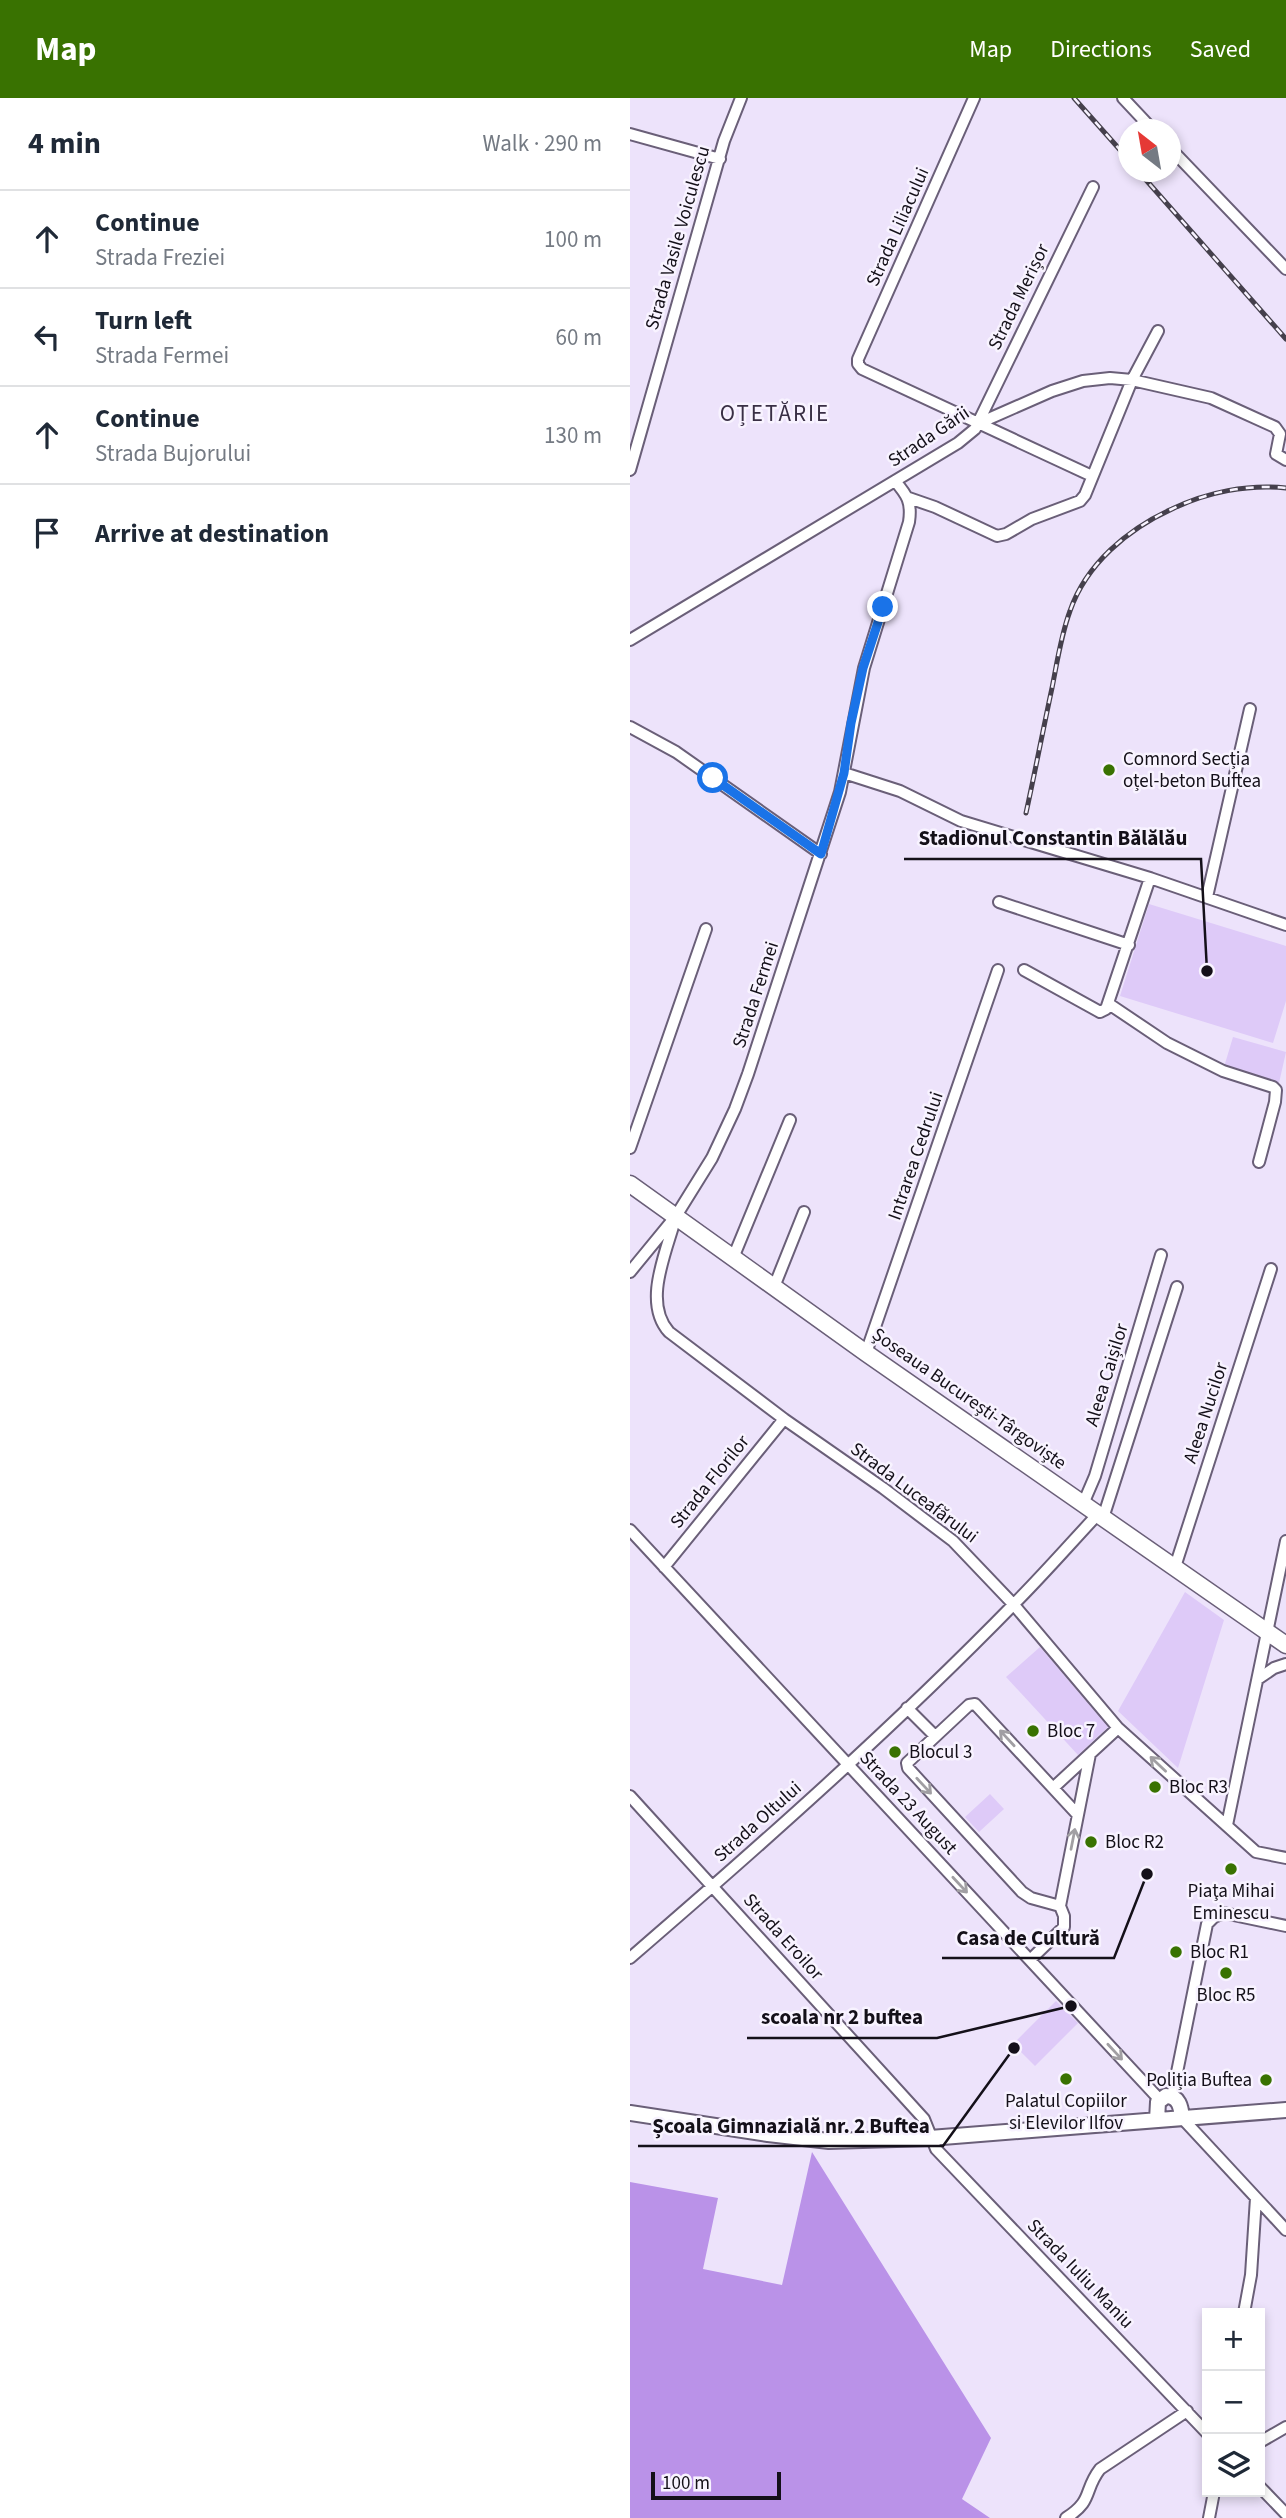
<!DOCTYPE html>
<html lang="en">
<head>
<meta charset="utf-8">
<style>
  body { margin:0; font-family:"Source Sans 3",sans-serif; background:#f2f2f3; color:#1f2937 }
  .controls { position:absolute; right:21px; bottom:21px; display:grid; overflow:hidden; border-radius:0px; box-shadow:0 4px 10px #0003 }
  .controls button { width:63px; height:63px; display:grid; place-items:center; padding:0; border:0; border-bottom:2px solid #e0e1e3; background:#fff; color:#1f2937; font:35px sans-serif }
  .compass { position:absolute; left:488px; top:21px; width:63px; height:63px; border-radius:50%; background:#fff; box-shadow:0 4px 10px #0003; rotate:329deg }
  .scale { position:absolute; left:21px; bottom:18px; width:130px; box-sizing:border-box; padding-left:7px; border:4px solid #141019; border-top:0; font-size:19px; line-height:24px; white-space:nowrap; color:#141019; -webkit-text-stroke:5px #f8f3ff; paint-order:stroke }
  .stop { position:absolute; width:21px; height:21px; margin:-16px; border:5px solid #1a73e8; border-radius:50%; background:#fff }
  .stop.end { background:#1a73e8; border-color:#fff; box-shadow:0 2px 7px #0008 }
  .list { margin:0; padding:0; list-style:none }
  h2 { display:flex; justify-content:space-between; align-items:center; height:91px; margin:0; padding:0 28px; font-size:30px }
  h2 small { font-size:23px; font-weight:400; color:#747a83 }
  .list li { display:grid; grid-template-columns:46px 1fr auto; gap:21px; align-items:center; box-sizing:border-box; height:98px; padding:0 28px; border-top:2px solid #e0e1e3 }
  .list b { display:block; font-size:26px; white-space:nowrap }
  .list p { margin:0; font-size:23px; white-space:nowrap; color:#747a83 }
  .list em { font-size:23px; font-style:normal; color:#747a83 }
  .icon { flex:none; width:38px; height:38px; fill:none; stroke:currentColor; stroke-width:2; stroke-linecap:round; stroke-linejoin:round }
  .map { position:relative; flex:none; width:656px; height:2420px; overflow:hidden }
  header { display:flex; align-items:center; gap:42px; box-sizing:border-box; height:98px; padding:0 35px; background:#397201; color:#fff }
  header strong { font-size:33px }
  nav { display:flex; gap:38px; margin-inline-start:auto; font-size:24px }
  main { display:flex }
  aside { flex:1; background:#fff }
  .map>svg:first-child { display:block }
</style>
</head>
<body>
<header>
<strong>Map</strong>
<nav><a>Map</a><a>Directions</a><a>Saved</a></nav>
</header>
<main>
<aside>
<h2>4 min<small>Walk · 290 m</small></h2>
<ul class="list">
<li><svg class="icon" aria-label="ahead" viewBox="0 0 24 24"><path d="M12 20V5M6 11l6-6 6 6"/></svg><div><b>Continue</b><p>Strada Freziei</p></div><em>100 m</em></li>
<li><svg class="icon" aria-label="left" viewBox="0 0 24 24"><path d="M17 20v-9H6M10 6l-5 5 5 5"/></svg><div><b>Turn left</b><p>Strada Fermei</p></div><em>60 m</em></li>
<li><svg class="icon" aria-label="ahead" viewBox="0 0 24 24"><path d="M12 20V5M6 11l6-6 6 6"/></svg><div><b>Continue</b><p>Strada Bujorului</p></div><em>130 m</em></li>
<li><svg class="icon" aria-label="arrive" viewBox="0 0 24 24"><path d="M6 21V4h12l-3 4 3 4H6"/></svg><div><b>Arrive at destination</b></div></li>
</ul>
</aside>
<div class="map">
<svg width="656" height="2420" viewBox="0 0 656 2420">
  <rect width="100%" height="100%" fill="#ede3fb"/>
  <path fill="#decaf8" d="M 519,806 L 656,848 L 656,903 L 643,945 L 490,898 Z
    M 603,939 L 656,954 L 649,985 L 594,969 Z
    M 555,1494 L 594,1522 L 548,1670 L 488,1613 Z
    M 410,1549 L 478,1629 L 448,1657 L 376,1579 Z
    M 360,1696 L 374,1711 L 349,1734 L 335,1719 Z
    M 426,1903 L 448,1925 L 405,1968 L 383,1946 Z"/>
  <path fill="#ba92e8" d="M 182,2054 L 361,2340 L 332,2401 L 360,2420 L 0,2420 L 0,2084 L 88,2100 L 73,2171 L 152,2187 Z"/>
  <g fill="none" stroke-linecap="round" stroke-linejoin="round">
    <g stroke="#6a5f78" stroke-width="14">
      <path id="street" d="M 344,0 L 228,261 L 228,266 L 232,271 L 462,378
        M 493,0 L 523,32
        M 0,36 L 90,61
        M 540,50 L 656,171
        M 347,326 L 422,293 L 453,283 L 480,280 L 502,282 L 581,300 L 645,329 L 650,336 L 646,356 L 656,362
        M 0,372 L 94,43 L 111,0
        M 279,400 L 305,409 L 367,438 L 376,436 L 402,421 L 450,403 L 455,397 L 502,282 L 528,233
        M 0,542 L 328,345 L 345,331 L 463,89
        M 0,629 L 46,654 L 191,756
        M 214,675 L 270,693 L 331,723 L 520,780 L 656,827
        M 577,799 L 620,611
        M 369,804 L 499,847
        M 394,872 L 470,914 L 476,911 L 520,780
        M 479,906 L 537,945 L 593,973 L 643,989 L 646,992 L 645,1004 L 629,1064
        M 0,1050 L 76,831
        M 46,1118 C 37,1153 12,1204 39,1234 L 154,1321 L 253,1390 L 323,1443 L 384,1507 L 488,1630 L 626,1754 L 656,1760
        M 103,1160 L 160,1022
        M 0,1174 L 46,1118 L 82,1060 L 105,1011 L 118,976 L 210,694 L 234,570 L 279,424 C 282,404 277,397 265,383
        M 144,1189 L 174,1114
        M 236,1255 L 368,872
        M 453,1406 L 465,1378 L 531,1157
        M 473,1420 L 547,1189
        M 0,1432 L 530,2002
        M 34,1469 L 154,1321
        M 545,1469 L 641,1171
        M 628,1581 L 644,1570 L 656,1566
        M 277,1610 L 305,1638
        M 423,1690 L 488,1630
        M 0,1698 L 294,2021 L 306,2051 L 577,2335
        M 597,1727 L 656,1443
        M 430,1808 L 401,1800 L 392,1794 L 278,1670 L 277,1665 L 339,1607 L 345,1606 L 448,1717
        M 0,1860 C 131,1747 263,1630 384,1506 C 413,1477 440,1446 468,1416
        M 400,1862 L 434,1829 L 434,1818 L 430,1808 L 460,1656
        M 542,1999 L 577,1826 L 584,1819 L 594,1815 L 656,1828
        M 552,2020 L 656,2132
        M 614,2215 L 621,2177 L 626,2100
        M 630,2344 L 656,2329
        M 630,2389 L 656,2416
        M 436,2420 C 464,2402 453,2393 470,2371 L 557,2313
        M 579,2420 L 584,2394"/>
    </g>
    <g stroke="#6a5f78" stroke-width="18">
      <path id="secondary" d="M 0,2015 L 138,2036 L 199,2043 L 300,2040 L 656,2012
        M 527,2022 L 528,2004 L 536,1998 C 549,1998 551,2009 552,2020"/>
    </g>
    <g stroke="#6a5f78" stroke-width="19">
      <path id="primary" d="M 0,1086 L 236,1255 L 656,1547"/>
    </g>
    <use href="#street" stroke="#fff" stroke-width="10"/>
    <use href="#secondary" stroke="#fff" stroke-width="14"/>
    <use href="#primary" stroke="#fff" stroke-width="16"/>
    <g stroke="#45404c" stroke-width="5">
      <path id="rail" d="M 444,0 L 499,62
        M 509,74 L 656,241
        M 396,715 C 405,674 413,632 422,590 C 427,565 431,537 440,513 C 456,466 498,431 542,411 C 577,394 618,386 656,390"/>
    </g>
    <use href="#rail" stroke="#f8f3ff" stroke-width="2.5" stroke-dasharray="8" stroke-linecap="butt"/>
  </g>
  <defs><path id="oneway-shaft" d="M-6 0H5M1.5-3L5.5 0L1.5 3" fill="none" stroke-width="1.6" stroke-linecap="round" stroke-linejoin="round" transform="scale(1.75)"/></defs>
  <g stroke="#a19fa3">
    <use href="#oneway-shaft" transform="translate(377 1640) rotate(-133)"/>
    <use href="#oneway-shaft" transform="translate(528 1666) rotate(-137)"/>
    <use href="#oneway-shaft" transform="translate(294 1688) rotate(47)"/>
    <use href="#oneway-shaft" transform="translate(443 1741) rotate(-79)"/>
    <use href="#oneway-shaft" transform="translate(330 1787) rotate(47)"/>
    <use href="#oneway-shaft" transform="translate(485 1954) rotate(47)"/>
  </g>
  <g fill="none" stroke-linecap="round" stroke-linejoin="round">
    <path stroke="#1a73e8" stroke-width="9" d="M 83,680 L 191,756 L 214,675 L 221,625 L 233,570 L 253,509"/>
  </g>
  <g fill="#397201" stroke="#f8f3ff" stroke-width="2.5">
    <circle cx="479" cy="672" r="7"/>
    <circle cx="403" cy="1633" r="7"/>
    <circle cx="265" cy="1654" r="7"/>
    <circle cx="525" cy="1689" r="7"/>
    <circle cx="461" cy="1744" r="7"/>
    <circle cx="601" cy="1771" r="7"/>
    <circle cx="546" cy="1854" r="7"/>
    <circle cx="596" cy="1875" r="7"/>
    <circle cx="436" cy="1981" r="7"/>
    <circle cx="636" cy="1982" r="7"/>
  </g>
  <g text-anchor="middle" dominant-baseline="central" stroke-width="5" stroke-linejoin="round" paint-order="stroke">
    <g font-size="19" fill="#141019" stroke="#f8f3ff">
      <text transform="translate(268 129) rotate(-66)">Strada Liliacului</text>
      <text transform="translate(48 140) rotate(-74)">Strada Vasile Voiculescu</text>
      <text transform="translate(389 199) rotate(-64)">Strada Merișor</text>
      <text transform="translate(299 339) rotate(-34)">Strada Gării</text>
      <text transform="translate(126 897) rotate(-72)">Strada Fermei</text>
      <text transform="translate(286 1058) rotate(-71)">Intrarea Cedrului</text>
      <text transform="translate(477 1277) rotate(-73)">Aleea Caișilor</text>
      <text transform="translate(339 1301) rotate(35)">Șoseaua București-Târgoviște</text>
      <text transform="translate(576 1315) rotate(-72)">Aleea Nucilor</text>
      <text transform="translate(80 1384) rotate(-51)">Strada Florilor</text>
      <text transform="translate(284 1395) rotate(37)">Strada Luceafărului</text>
      <text transform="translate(278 1705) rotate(47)">Strada 23 August</text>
      <text transform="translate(128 1724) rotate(-42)">Strada Oltului</text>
      <text transform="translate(153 1839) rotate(48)">Strada Eroilor</text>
      <text transform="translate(450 2176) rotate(46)">Strada Iuliu Maniu</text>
    </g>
    <g font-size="19" fill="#141019" stroke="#f8f3ff" text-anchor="start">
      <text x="493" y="661">Comnord Secția<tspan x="493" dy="22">oțel-beton Buftea</tspan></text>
      <text x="417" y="1633">Bloc 7</text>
      <text x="279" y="1654">Blocul 3</text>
      <text x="539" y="1689">Bloc R3</text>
      <text x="475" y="1744">Bloc R2</text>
      <text x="601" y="1793" text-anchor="middle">Piaţa Mihai<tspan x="601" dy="22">Eminescu</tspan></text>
      <text x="560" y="1854">Bloc R1</text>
      <text x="596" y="1897" text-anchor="middle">Bloc R5</text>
      <text x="622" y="1982" text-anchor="end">Poliția Buftea</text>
      <text x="436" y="2003" text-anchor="middle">Palatul Copiilor<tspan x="436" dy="22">si Elevilor Ilfov</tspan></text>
    </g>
    <g font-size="23" letter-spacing="2" fill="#392f45" stroke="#f8f3ff">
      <text x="145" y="315">OȚETĂRIE</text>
    </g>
  </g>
  <path fill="none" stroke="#141019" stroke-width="2.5" d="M577 873L571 761H274M517 1776L484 1860H312M441 1908L307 1940H117M384 1950L313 2048H8"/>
  <g fill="#141019" stroke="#f8f3ff" stroke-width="2.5">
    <circle cx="577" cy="873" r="7"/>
    <circle cx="517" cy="1776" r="7"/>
    <circle cx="441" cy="1908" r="7"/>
    <circle cx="384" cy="1950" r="7"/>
  </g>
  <g font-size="21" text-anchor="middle" font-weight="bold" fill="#141019" stroke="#f8f3ff" stroke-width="5" stroke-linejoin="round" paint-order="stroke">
    <text x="423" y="747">Stadionul Constantin Bălălău</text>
    <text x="398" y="1847">Casa de Cultură</text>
    <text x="212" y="1926">scoala nr 2 buftea</text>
    <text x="161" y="2035">Școala Gimnazială nr. 2 Buftea</text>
  </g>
</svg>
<div class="controls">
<button>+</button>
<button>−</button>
<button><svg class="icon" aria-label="layers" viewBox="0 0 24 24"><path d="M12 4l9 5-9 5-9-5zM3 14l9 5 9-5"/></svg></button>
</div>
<svg class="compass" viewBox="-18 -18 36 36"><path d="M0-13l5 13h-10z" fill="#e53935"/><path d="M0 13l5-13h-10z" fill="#747a83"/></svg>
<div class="scale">100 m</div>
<div class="stop" style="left:83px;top:680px"></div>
<div class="stop end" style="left:253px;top:509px"></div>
</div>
</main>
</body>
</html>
